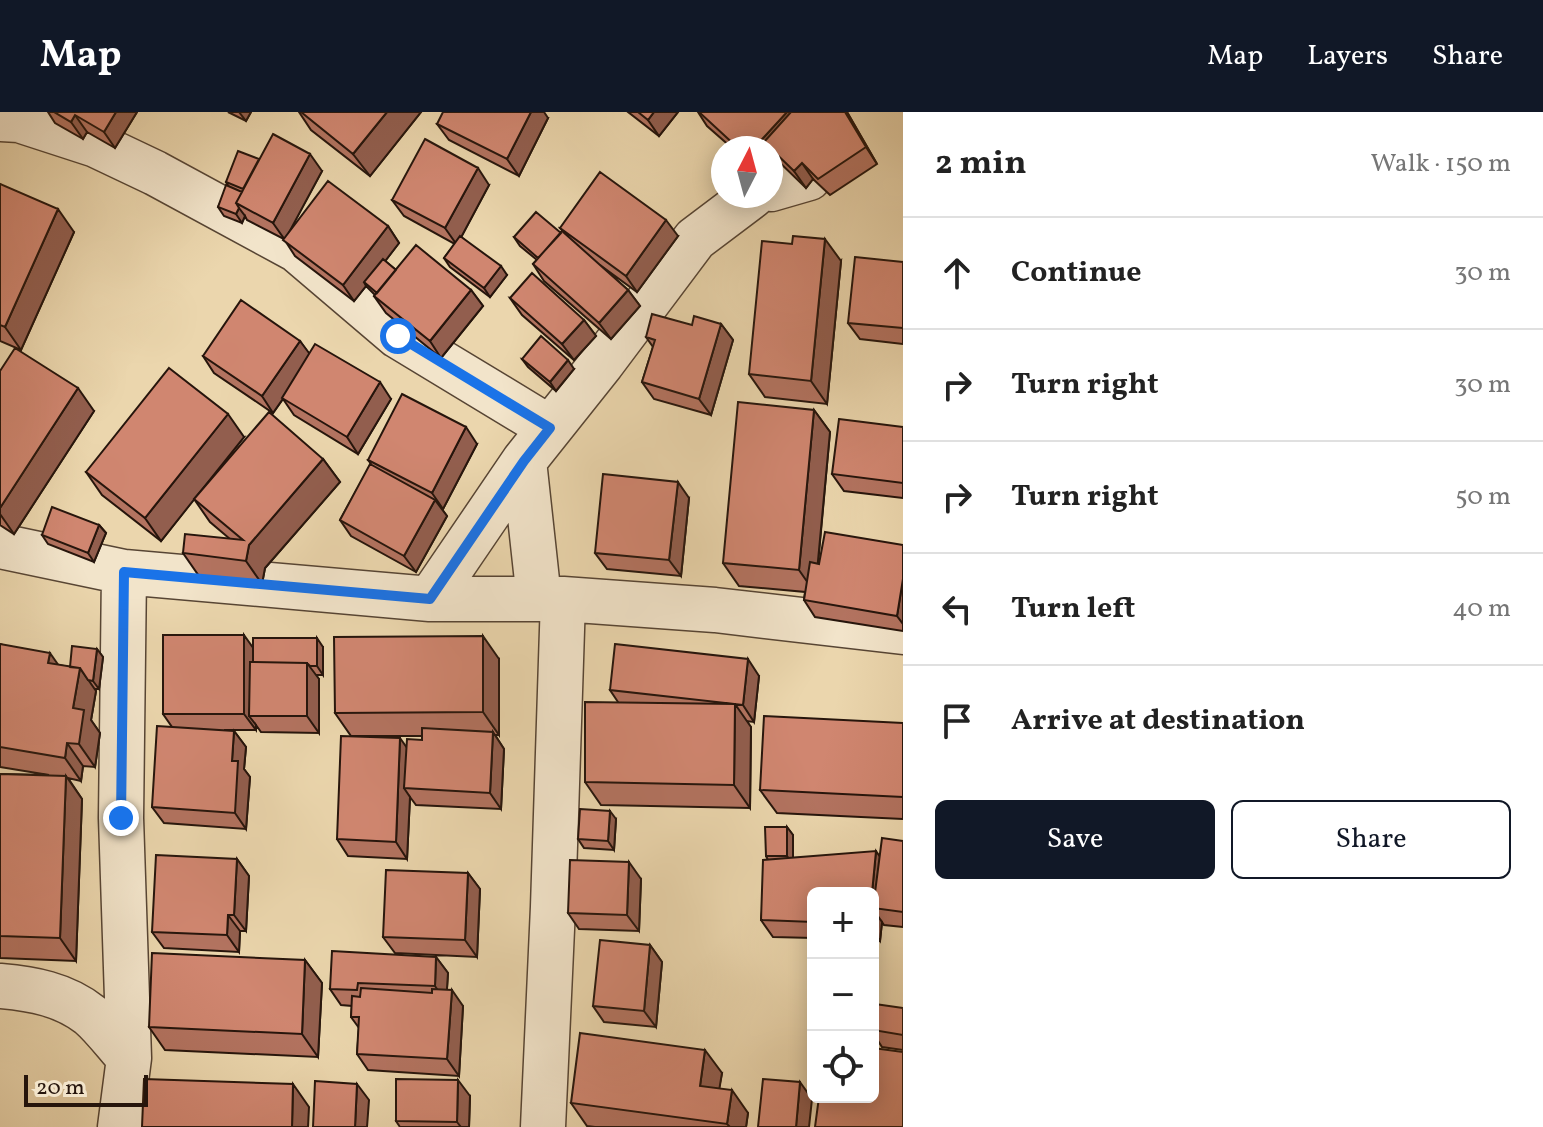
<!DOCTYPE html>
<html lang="en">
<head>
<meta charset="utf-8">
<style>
  body { margin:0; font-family:Vollkorn,serif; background:#f6f6f6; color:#222 }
  .controls { position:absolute; right:24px; bottom:24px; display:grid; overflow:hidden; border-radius:12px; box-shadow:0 4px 20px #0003 }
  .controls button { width:72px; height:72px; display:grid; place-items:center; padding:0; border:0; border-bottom:2px solid #e0e0e0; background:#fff; color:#222; font:40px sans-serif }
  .compass { position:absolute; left:711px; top:24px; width:72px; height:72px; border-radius:50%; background:#fff; box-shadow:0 4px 20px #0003; rotate:6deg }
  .scale { position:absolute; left:24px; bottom:20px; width:124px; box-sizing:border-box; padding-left:8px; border:4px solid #26150c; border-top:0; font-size:22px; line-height:28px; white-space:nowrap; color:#26150c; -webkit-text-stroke:6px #f2e4ca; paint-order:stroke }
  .stop { position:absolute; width:24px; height:24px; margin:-18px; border:6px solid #1a73e8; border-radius:50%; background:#fff }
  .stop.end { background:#1a73e8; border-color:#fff; box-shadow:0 2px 8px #0008 }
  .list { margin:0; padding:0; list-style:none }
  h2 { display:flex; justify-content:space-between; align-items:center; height:104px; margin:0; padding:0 32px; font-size:34px }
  h2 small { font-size:26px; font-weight:400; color:#767676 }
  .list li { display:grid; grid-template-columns:52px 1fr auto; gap:24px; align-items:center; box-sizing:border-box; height:112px; padding:0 32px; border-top:2px solid #e0e0e0 }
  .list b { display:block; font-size:30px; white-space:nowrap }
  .list em { font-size:26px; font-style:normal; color:#767676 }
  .actions { display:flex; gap:16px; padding:24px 32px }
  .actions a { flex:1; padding:18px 0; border:2px solid #111827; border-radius:12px; text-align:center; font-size:28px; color:#111827 }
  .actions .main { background:#111827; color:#fff }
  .icon { flex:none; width:44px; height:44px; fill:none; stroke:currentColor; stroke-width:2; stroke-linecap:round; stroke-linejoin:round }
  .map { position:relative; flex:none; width:903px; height:1015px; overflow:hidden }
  header { display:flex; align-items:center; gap:48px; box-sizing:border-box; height:112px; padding:0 40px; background:#111827; color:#fff }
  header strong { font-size:38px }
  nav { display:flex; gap:44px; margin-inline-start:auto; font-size:28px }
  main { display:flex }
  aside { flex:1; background:#fff }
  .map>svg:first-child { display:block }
</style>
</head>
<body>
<header>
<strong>Map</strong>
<nav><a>Map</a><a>Layers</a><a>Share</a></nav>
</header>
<main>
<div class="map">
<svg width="903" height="1015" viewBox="0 0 903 1015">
  <rect width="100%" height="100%" fill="#ebd6ad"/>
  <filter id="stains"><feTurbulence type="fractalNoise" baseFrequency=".0025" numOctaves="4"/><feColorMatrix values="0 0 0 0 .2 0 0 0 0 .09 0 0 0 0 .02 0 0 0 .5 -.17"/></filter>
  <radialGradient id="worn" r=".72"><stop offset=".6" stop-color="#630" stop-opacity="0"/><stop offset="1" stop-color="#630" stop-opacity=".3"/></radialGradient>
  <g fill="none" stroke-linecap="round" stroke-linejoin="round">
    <g stroke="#574534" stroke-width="47">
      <path id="minor" d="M 0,7 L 19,8 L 96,33 L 155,61 L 297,138 L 398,224 L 550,316
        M 771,77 L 809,66
        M 524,349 L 539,487
        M 0,434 L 124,460 L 430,487 L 563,487 L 715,498 L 903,520
        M 430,487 L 524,349 L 602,251 L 695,127 L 752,84
        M 0,874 C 33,877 63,882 90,903 C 104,915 116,932 129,946
        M 120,1015 L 129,946 L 121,706 L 124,460
        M 543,1015 L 553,795 L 563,487"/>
    </g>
    <use href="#minor" stroke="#f2e4ca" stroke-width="44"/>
  </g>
  <path fill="#b37360" stroke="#26150c" stroke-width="2" d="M 48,0 L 137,0 L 115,36 L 87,20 L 83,27 L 55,11 Z
    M 228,0 L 251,0 L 246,9 Z
    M 299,0 L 421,0 L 370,64 L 311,18 Z
    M 628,0 L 678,0 L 659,24 Z
    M 698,0 L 847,0 L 877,52 L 830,83 L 813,67 L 806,76 L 773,44 L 771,47 L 771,36 L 732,36 L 707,14 Z
    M 548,6 L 519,64 L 449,28 L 437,12 Z
    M 259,47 L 322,59 L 288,121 L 388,114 L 399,131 L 385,149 L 396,158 L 471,178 L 483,194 L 441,246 L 386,201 L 374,184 L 375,183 L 366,174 L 354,189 L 295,144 L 284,127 L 247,108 L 245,104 L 242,111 L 224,104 L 218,95 L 229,75 L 226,70 Z
    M 0,72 L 74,120 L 21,238 L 0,229 Z
    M 489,73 L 461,125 L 507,163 L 490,185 L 450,155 L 444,146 L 455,132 L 404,104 L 392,88 Z
    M 560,116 L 678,124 L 637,180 L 600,153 L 628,178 L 640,194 L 611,227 L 544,169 L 533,152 L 537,148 L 520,134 L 514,125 L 564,121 Z
    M 841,149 L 827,292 L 765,285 L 749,262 Z
    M 903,150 L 903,232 L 860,227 L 848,211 Z
    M 510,186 L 584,208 L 596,224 L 574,248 L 522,203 Z
    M 721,212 L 733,228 L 711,303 L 654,287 L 642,270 L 653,235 L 646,225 L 692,213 Z
    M 300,229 L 309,242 L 391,287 L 358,342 L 294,303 L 283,287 L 273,301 L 214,261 L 203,244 Z
    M 522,247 L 574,257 L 556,279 L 528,255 Z
    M 0,259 L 94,299 L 14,422 L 0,413 Z
    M 814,298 L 830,320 L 818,452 L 903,433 L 903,519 L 815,505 L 804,488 L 805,480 L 739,474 L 723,451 Z
    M 903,315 L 903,386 L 844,379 L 832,362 Z
    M 244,325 L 203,376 L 323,347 L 340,370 L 265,456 L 262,472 L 199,464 L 183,441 L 230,427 L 210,410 L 194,387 L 161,429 L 102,383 L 86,360 Z
    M 477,332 L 443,397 L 441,396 L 447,404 L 416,460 L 351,424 L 340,408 L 371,352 L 368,348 Z
    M 689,386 L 681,464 L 607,457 L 595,441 Z
    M 99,413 L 106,421 L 94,450 L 48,432 L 42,423 Z
    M 0,532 L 58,553 L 70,555 L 97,537 L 103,545 L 99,577 L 94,577 L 96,579 L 91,608 L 100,621 L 95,655 L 83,654 L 81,669 L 68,666 L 82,687 L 76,849 L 0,846 L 0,662 L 49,663 L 0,655 Z
    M 323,535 L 323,563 L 316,563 L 319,567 L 319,621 L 261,620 L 256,613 L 256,618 L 224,618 L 234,619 L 246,635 L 244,657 L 250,665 L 246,717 L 164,711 L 152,695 L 172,615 L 163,602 L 253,536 Z
    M 499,547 L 499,623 L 495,623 L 504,637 L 501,697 L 416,693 L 410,685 L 407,747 L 348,744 L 337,727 L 406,635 L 422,628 L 422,624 L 351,624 L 335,601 Z
    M 759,564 L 754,610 L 746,609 L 751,615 L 750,696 L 601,693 L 585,670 L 618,590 L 610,578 Z
    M 903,611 L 903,707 L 777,701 L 760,678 Z
    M 616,707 L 614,738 L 584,736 L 578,727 Z
    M 787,715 L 793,723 L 793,746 L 879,744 L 903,729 L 903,815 L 884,813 L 882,810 L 880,829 L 873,829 L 873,781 L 813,781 L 813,826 L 773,825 L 761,808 L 768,748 L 766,744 Z
    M 237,747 L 249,764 L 246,819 L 240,819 L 239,840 L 164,836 L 152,820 Z
    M 468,761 L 480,777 L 477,845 L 395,841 L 383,825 Z
    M 641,767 L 639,819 L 579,817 L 568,801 Z
    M 650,833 L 662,850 L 656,915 L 604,910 L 593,894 Z
    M 436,845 L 448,861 L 447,877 L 463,894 L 459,964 L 368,958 L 357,942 L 359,916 L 351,905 L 352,894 L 341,893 L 330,877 Z
    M 305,848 L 322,871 L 318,945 L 165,938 L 149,915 Z
    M 903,896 L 903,938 L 882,935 L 873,921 L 873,904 Z
    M 722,961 L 719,976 L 748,1001 L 746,1015 L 595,1015 L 587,1014 L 571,991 Z
    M 470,984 L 469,1015 L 400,1015 L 396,1009 Z"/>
  <path fill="#925e4e" stroke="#26150c" stroke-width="2" d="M 116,0 L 137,0 L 115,36 L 104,20 Z
    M 239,0 L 251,0 L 246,9 Z
    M 387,0 L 421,0 L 370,64 L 353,42 Z
    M 531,0 L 544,0 L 548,6 L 519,64 L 507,47 Z
    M 654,0 L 678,0 L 659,24 L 648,8 Z
    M 787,0 L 814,0 L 764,30 L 768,36 L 754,36 Z
    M 845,0 L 847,0 L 877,52 L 866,35 Z
    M 75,3 L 87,20 L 83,27 L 71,10 Z
    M 310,42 L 322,59 L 285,128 L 273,111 Z
    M 802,51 L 813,67 L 806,76 L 794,59 Z
    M 478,56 L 489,73 L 457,133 L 445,116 Z
    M 239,96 L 245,104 L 242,111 L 236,102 Z
    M 58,97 L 74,120 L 21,238 L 5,215 Z
    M 666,108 L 678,124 L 637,180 L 626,164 Z
    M 388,114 L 399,131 L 367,173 L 364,170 L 366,174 L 354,189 L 343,173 Z
    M 825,127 L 841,149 L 827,292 L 811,269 Z
    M 501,154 L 507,163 L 490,185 L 484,176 Z
    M 471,178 L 483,194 L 441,246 L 430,229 Z
    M 628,178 L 640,194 L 611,227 L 599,211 Z
    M 584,208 L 596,224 L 574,248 L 562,232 Z
    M 721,212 L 733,228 L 711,303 L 699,287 Z
    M 300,229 L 312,245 L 273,301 L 262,284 Z
    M 568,248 L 574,257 L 556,279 L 550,270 Z
    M 380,270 L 391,287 L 358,342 L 347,325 Z
    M 78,276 L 94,299 L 14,422 L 0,402 L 0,396 Z
    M 814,298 L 830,320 L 815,481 L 799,458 Z
    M 228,302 L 244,325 L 161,429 L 145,406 Z
    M 466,315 L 477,332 L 443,397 L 432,381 Z
    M 323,347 L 340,370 L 265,456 L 262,472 L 246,449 L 249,433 Z
    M 678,370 L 689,386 L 681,464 L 669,448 Z
    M 435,388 L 447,404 L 416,460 L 404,444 Z
    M 99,413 L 106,421 L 94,450 L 88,441 Z
    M 903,467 L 903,512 L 897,504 Z
    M 244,523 L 256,540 L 249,604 L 256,613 L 256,618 L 244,602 Z
    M 483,524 L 499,547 L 499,623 L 483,600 Z
    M 317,526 L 323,535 L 323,563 L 317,554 Z
    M 97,537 L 103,545 L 99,577 L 93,569 Z
    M 50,541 L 66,564 L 48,551 Z
    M 748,547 L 759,564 L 754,610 L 743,593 Z
    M 307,551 L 319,567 L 319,621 L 307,604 Z
    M 80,556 L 96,579 L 91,608 L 100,621 L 95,655 L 79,632 L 73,596 Z
    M 735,592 L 751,615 L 750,696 L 734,673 Z
    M 234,619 L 246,635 L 244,657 L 250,665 L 246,717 L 235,701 L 232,649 Z
    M 493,620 L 504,637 L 501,697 L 490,681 Z
    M 400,626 L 412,643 L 404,676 L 410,685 L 407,747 L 396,730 Z
    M 67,631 L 83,654 L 81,669 L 65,646 Z
    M 66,664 L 82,687 L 76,849 L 60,826 Z
    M 610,699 L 616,707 L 614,738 L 608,729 Z
    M 787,715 L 793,723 L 793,752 L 787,744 Z
    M 876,739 L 887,755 L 873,796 L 873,781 L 872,781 Z
    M 237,747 L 249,764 L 246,819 L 234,803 Z
    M 629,750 L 641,767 L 639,819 L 627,803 Z
    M 468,761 L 480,777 L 477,845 L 465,828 Z
    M 873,797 L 882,810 L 880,829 L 873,819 Z
    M 228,803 L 240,819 L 239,840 L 227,823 Z
    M 650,833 L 662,850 L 656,915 L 644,899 Z
    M 436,845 L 448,861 L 446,891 L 435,874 Z
    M 305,848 L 322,871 L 318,945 L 302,922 Z
    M 452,878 L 463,894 L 459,964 L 447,947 Z
    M 705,938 L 722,961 L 716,997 L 700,974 Z
    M 458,968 L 470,984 L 469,1015 L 461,1015 L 457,1010 Z
    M 800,970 L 812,987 L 809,1015 L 796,1015 Z
    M 293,972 L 309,995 L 308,1015 L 292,1015 Z
    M 357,972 L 369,988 L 367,1015 L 355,1015 Z
    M 732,978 L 748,1001 L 746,1015 L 730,1015 L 727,1012 Z"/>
  <path fill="#d08670" stroke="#26150c" stroke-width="2" d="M 54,0 L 116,0 L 104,20 L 75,3 L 71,10 Z
    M 301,0 L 387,0 L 353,42 Z
    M 443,0 L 531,0 L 507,47 L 437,12 Z
    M 638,0 L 654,0 L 648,8 Z
    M 699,0 L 787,0 L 754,36 L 738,36 Z
    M 791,0 L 845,0 L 866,35 L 818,67 L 802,51 L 794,59 L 764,30 Z
    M 273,22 L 310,42 L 273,111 L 236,91 Z
    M 425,27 L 478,56 L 445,116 L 392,88 Z
    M 238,39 L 259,47 L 243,77 L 226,70 Z
    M 600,60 L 666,108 L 626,164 L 560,116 Z
    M 328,69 L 388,114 L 343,173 L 283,128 Z
    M 0,72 L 58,97 L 5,215 L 0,213 Z
    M 226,73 L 242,80 L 236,91 L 239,96 L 236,102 L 218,95 Z
    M 536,100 L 561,121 L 538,146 L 514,125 Z
    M 562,119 L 628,178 L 599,211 L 533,152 Z
    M 460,124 L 501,154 L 484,176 L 444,146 Z
    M 793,124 L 825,127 L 811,269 L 749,262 L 762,129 L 792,132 Z
    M 416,133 L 471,178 L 430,229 L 374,184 Z
    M 855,145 L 903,150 L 903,216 L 848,211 Z
    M 383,147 L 396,158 L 377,181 L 364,170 Z
    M 532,161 L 584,208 L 562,232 L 510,186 Z
    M 241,188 L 300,229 L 262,284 L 203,244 Z
    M 652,202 L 692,213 L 694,204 L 721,212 L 699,287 L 642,270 L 655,228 L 646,225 Z
    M 541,224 L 568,248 L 550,270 L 522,247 Z
    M 315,232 L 380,270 L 347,325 L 282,286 Z
    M 15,236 L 78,276 L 0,396 L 0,259 Z
    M 169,256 L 228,302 L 145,406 L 86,360 Z
    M 402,282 L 466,315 L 432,381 L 368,348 Z
    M 738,290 L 814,298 L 799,458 L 723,451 Z
    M 269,300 L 323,347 L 249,433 L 246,449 L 183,441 L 185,422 L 243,428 L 194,387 Z
    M 839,307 L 903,315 L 903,371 L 832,362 Z
    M 370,352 L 435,388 L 404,444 L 340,408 Z
    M 603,362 L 678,370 L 669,448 L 595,441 Z
    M 52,395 L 99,413 L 88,441 L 42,423 Z
    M 825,420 L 903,433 L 903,467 L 897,504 L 804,488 L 810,450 L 819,452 Z
    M 163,523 L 244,523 L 244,602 L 163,602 Z
    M 483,524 L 483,600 L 335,601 L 334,525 Z
    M 253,526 L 317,526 L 317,554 L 310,554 L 307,551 L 253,550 Z
    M 0,532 L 50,541 L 48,551 L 80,556 L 73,596 L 84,598 L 79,632 L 67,631 L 65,646 L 0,635 Z
    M 615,532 L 748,547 L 743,593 L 610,578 Z
    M 72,534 L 97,537 L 93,569 L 88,568 L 80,556 L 70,555 Z
    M 250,550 L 307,551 L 307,604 L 249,604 Z
    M 585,590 L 735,592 L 734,673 L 585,670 Z
    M 764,604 L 903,611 L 903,685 L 760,678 Z
    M 157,614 L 234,619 L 232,649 L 238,649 L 235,701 L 152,695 Z
    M 422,616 L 493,620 L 490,681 L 404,676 L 407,627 L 422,628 Z
    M 341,624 L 400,626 L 396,730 L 337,727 Z
    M 0,662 L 66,664 L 60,826 L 0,824 Z
    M 580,697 L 610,699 L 608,729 L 578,727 Z
    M 765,715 L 787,715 L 787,744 L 766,744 Z
    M 882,726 L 903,729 L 903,800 L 873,796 Z
    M 876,739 L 872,781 L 813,781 L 813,810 L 761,808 L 763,748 Z
    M 156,743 L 237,747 L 234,803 L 228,803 L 227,823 L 152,820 Z
    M 570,748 L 629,750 L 627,803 L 568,801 Z
    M 386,758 L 468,761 L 465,828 L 383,825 Z
    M 600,828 L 650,833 L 644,899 L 593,894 Z
    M 332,839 L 436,845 L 435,874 L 358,871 L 357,878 L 330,877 Z
    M 152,841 L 305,848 L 302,922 L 149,915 Z
    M 361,876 L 432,881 L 432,877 L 452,878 L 447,947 L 357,942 L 359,905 L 351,905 L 352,884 L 360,885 Z
    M 875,892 L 903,896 L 903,923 L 873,918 L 873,904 Z
    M 580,921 L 705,938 L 700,974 L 732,978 L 727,1012 L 571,991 Z
    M 873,936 L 903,940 L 903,1015 L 815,1015 L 819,985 L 873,985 Z
    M 144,967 L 293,972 L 292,1015 L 142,1015 Z
    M 396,967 L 458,968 L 457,1010 L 396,1009 Z
    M 763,967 L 800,970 L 796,1015 L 758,1015 Z
    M 315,969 L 357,972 L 355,1015 L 313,1015 Z"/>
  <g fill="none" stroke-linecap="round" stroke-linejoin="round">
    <path stroke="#1a73e8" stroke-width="10" d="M 121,706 L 124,460 L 430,487 L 524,349 L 550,316 L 398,224"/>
  </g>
  <rect width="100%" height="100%" filter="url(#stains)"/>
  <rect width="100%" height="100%" fill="url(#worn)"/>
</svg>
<div class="controls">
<button>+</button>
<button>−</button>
<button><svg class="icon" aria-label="locate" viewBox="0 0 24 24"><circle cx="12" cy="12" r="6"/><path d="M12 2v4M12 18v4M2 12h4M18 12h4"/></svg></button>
</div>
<svg class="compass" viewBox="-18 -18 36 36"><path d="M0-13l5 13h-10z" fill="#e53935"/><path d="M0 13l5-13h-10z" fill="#767676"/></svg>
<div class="scale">20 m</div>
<div class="stop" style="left:398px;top:224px"></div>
<div class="stop end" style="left:121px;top:706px"></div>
</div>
<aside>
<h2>2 min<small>Walk · 150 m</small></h2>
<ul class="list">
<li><svg class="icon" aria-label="ahead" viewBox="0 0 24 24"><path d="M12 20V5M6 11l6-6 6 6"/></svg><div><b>Continue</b></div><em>30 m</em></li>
<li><svg class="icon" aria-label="right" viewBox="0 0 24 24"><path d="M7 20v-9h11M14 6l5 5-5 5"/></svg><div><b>Turn right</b></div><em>30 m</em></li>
<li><svg class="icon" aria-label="right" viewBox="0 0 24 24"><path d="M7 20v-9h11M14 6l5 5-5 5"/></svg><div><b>Turn right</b></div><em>50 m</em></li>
<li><svg class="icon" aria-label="left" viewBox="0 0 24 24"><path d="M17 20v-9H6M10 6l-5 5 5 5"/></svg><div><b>Turn left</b></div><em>40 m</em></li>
<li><svg class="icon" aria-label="arrive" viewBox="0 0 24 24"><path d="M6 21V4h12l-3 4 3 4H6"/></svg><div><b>Arrive at destination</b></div></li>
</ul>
<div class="actions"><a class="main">Save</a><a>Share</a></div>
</aside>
</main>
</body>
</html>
